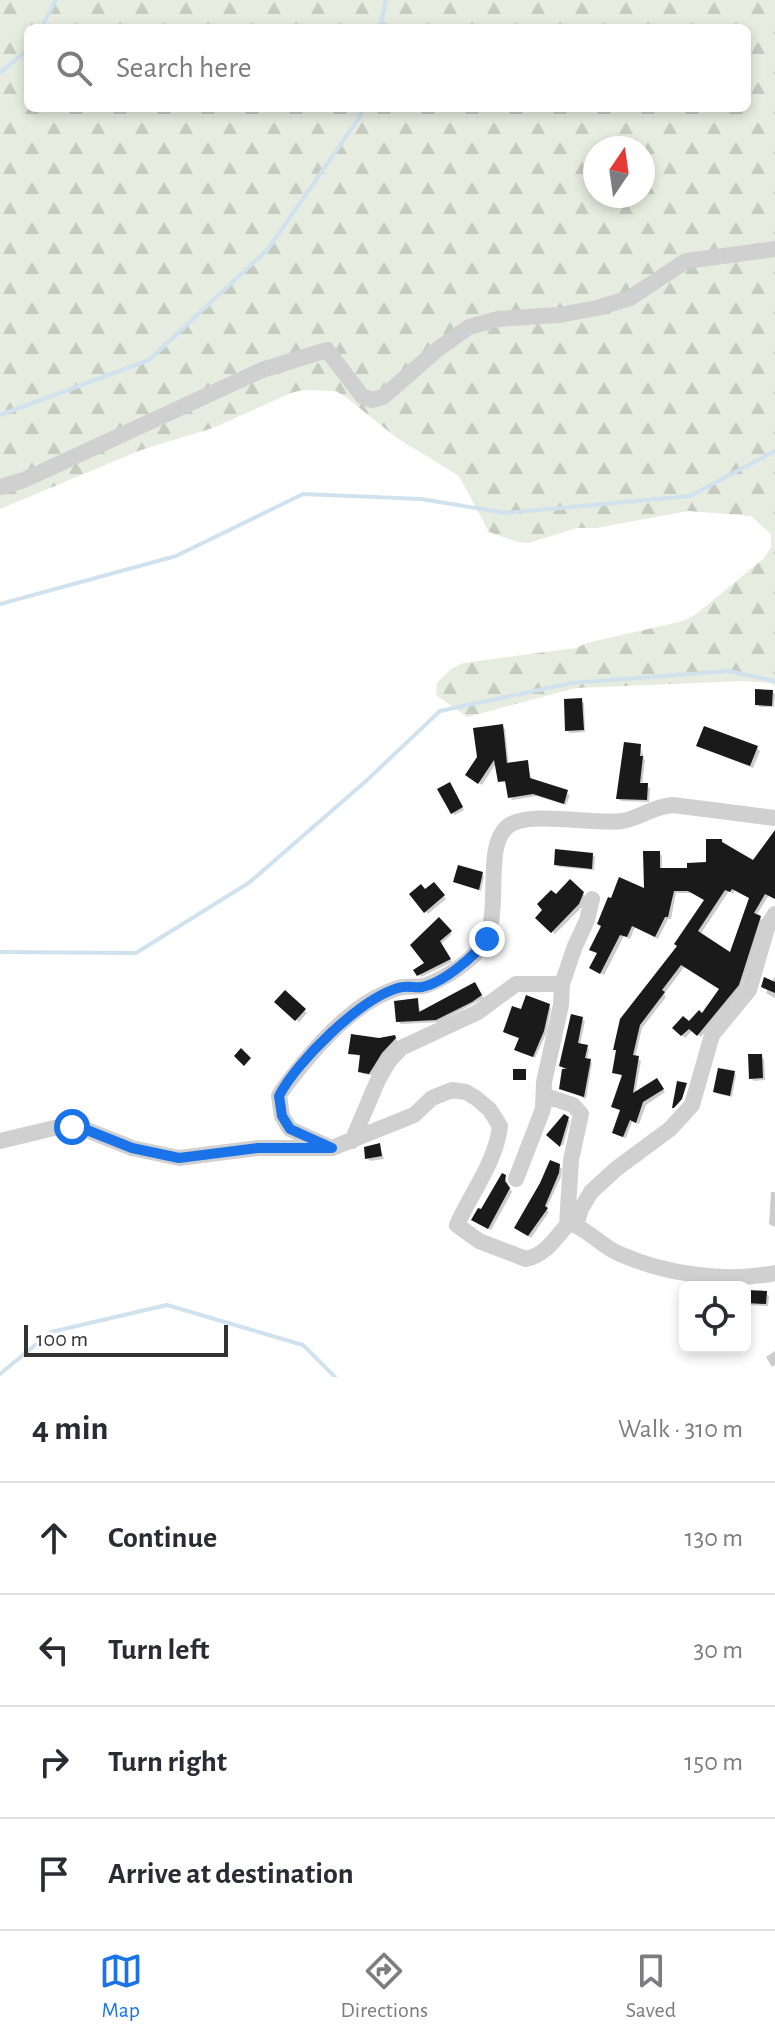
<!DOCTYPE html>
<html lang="en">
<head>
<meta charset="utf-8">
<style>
  body { margin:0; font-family:"Alegreya Sans",sans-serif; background:#f2f2f3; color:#2b2b33 }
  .controls { position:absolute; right:24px; bottom:24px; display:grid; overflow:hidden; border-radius:12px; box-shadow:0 4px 12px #0003 }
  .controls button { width:72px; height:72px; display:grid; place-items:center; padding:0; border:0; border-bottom:2px solid #e1e1e2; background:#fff; color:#2b2b33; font:40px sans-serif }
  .compass { position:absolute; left:583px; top:136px; width:72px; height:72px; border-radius:50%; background:#fff; box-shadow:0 4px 12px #0003; rotate:13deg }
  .scale { position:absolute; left:24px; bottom:20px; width:204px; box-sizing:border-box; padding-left:8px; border:4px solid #333; border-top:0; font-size:22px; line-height:28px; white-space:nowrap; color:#333; -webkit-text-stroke:6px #fff; paint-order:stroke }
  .stop { position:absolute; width:24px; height:24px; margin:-18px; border:6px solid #1a73e8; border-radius:50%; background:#fff }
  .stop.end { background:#1a73e8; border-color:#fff; box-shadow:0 2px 8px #0008 }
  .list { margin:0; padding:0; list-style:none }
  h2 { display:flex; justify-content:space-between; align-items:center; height:104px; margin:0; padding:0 32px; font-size:34px }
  h2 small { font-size:26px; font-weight:400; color:#7c7c81 }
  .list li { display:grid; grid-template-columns:52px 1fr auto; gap:24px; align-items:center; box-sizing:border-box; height:112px; padding:0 32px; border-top:2px solid #e1e1e2 }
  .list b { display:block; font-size:30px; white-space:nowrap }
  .list em { font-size:26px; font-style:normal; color:#7c7c81 }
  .icon { flex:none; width:44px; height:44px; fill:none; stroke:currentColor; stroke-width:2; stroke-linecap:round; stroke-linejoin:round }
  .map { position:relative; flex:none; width:775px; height:1377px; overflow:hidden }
  .search { position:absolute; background:#fff; box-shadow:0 4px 12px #0003; left:24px; right:24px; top:24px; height:88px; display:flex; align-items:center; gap:20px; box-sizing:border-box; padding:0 28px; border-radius:12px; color:#7c7c81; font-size:30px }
  .sheet { height:552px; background:#fff }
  nav { display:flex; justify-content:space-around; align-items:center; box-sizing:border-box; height:112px; border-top:2px solid #e1e1e2; background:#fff; font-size:22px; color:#7c7c81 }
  nav a { display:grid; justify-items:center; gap:4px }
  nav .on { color:#1a73e8 }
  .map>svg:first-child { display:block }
</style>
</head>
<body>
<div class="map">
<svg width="775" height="1377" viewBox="0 0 775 1377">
  <defs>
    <pattern id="forest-firs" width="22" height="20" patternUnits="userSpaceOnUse" patternTransform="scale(2)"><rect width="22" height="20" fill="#e6ecdf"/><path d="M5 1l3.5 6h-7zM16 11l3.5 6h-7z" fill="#c6cbc0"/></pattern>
  </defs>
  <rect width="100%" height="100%" fill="#fff"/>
  <path fill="url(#forest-firs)" fill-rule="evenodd" d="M 0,0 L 775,0 L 775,686 L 770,683 L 744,681 L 576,688 L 467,717 L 436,695 L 437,683 L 451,669 L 463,663 L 576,648 L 587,643 L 683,621 L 695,615 L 764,558 L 771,547 L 771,534 L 751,516 L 688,511 L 596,528 L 577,528 L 529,543 L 517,542 L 489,532 L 459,476 L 397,438 L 347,398 L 336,391 L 303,390 L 291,393 L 213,428 L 141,450 L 0,509 ZM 28,28 L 747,28 L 747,108 L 28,108 ZM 595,148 L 643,148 L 643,196 L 595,196 Z"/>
  <path fill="#0003" fill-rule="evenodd" d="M 772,692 L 775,694 L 774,707 L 760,707 L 757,704 Z
    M 581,700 L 584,703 L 585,732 L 570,733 L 567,730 Z
    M 502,726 L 505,729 L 509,765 L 527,762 L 532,781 L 570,795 L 566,805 L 537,796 L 512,800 L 507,783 L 499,781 L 497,762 L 482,785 L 470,777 Z
    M 640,746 L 645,761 L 642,785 L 650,788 L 649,802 L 621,801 L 618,798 Z
    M 698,746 L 757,748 L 760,751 L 753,768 Z
    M 452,787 L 464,810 L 455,815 L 452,813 Z
    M 775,833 L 775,899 L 769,895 L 756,916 L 763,920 L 741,988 L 701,1037 L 693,1030 L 685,1038 L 675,1028 L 703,1016 L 721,990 L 685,966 L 664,994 L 666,997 L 642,1028 L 635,1058 L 641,1061 L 635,1094 L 659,1083 L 665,1092 L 646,1105 L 639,1124 L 632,1122 L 626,1138 L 617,1135 L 614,1132 L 622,1111 L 613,1106 L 623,1076 L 614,1072 L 679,946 L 706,901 L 693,893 L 676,893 L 671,919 L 668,919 L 658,939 L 635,927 L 630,939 L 624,936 L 604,975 L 594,970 L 598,954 L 591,949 L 646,891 L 659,853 L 662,856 L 662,870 L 689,871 L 708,864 L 721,841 L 754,863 ZM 735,890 L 751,899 L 732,955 L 700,935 L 729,891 L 733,894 Z
    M 592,855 L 595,857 L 594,870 L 559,867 L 556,864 Z
    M 482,874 L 484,877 L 481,891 L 455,881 Z
    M 570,882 L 585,896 L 582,907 L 555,934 L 538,918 Z
    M 433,884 L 446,899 L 428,914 L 412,895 L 426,891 Z
    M 439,919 L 452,934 L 441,944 L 452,962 L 421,977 L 419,974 L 427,963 Z
    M 775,976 L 775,998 L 766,993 L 767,990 L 764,987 L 772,982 Z
    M 477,987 L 484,998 L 439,1022 L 401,1024 L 398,1021 L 417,1000 L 421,1013 Z
    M 285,993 L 307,1013 L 299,1022 L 277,1002 Z
    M 549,1006 L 551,1008 L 546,1034 L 535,1058 L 519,1052 L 517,1050 L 520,1039 L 505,1032 Z
    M 582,1019 L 585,1021 L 580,1045 L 589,1049 L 587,1060 L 592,1063 L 586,1099 L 561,1088 L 564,1068 L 561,1065 Z
    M 395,1037 L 398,1042 L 372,1075 L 363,1074 L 360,1071 L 362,1057 L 350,1053 L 379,1040 Z
    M 761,1056 L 764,1059 L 765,1080 L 754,1081 L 751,1078 Z
    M 734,1073 L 736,1075 L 732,1097 L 718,1094 L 715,1092 Z
    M 564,1116 L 570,1121 L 563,1146 L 549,1135 Z
    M 379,1145 L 384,1159 L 370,1161 L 367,1158 Z
    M 559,1166 L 562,1169 L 561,1177 L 546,1209 L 549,1212 L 531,1238 L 519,1231 Z
    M 505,1177 L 512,1192 L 491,1230 L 477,1223 Z
    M 771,1192 L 775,1192 L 775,1227 L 769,1224 Z
    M 745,1292 L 766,1293 L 769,1296 L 768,1306 L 745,1305 Z
    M 775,1351 L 775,1365 L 772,1367 L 766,1357 Z"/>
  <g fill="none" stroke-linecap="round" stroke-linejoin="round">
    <path stroke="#cfe2ee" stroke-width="4" d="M 41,28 L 56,0
      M 380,28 L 386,0
      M 0,73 L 28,49
      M 0,415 L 149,360 L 268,249 L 361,115 L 362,108
      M 0,604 L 176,556 L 303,494 L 421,499 L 506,513 L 690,496 L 775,451
      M 0,952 L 136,953 L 250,882 L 366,781 L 440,711 L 572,683 L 728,671 L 775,681
      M 0,1374 L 51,1332 L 167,1305 L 303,1345 L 335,1377"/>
  </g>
  <path fill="#1a1a1a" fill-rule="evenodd" d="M 755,689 L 773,690 L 772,706 L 755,705 Z
    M 582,698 L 584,730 L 565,731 L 564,699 Z
    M 503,724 L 507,763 L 528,760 L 530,778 L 568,790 L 564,804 L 533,794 L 508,798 L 505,781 L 498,782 L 494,760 L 478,784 L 465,775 L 477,757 L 473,728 Z
    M 704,726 L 758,746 L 750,766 L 696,746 Z
    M 624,742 L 641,744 L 640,756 L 643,756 L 640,783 L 648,783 L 647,800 L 616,799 Z
    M 450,782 L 463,807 L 451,814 L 437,789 Z
    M 775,830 L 775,899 L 765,894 L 754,913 L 761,916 L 739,985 L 697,1036 L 689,1029 L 681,1036 L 672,1028 L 683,1016 L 689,1021 L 699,1010 L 702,1013 L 719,989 L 681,965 L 662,990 L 665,992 L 640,1025 L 633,1055 L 639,1056 L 633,1093 L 657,1078 L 664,1089 L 643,1102 L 636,1123 L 630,1120 L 623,1137 L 612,1133 L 620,1110 L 611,1107 L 622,1075 L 612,1073 L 616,1050 L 613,1050 L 620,1019 L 677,946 L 674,944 L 704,900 L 688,891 L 674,891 L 668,917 L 665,917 L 655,937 L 632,926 L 627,937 L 620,935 L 600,974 L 589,968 L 597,953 L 589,950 L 601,926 L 597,924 L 608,897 L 611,898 L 619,877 L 644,888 L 643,851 L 660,851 L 660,868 L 687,868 L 687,863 L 706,862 L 706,839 L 722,839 L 722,842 L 753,860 ZM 732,889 L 749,898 L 730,952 L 698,931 L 725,890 L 730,892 Z
    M 555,849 L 593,853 L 592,869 L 554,865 Z
    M 458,865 L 483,872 L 479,890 L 453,882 Z
    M 570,879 L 584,892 L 579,904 L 551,933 L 535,918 L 542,910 L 537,904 L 551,890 L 556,894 Z
    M 434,882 L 445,895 L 424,913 L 409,894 L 421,884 L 425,889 Z
    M 439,917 L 452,931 L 440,941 L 451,959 L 417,976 L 413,970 L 424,963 L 410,945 Z
    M 764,977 L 775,982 L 775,993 L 761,987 Z
    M 475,982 L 482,995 L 472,1002 L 436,1020 L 396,1022 L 394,1001 L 418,998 L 419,1012 Z
    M 285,990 L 306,1009 L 295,1021 L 274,1002 Z
    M 526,995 L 550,1004 L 544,1031 L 533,1057 L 514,1050 L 519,1038 L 503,1032 L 512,1006 L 521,1009 Z
    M 571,1014 L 583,1017 L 578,1043 L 588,1045 L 585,1058 L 591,1059 L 584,1097 L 559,1089 L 562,1069 L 567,1069 L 559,1066 Z
    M 351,1034 L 379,1038 L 395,1035 L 396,1038 L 382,1053 L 369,1074 L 358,1072 L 360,1055 L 348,1054 Z
    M 241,1048 L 251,1058 L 244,1066 L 234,1056 Z
    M 748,1054 L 762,1054 L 763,1078 L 749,1079 Z
    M 718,1068 L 735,1071 L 730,1096 L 713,1092 Z
    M 513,1069 L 526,1069 L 526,1080 L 513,1080 Z
    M 677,1081 L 687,1083 L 682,1099 L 674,1108 L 672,1108 Z
    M 564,1114 L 569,1117 L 560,1147 L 546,1135 Z
    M 380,1143 L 382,1156 L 365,1159 L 364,1147 Z
    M 550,1160 L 560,1164 L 559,1173 L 545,1206 L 548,1208 L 528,1236 L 514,1228 L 540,1183 Z
    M 502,1173 L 506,1175 L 505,1181 L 510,1188 L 488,1229 L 471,1220 L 478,1208 L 481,1209 Z
    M 745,1290 L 767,1291 L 766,1304 L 745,1303 Z"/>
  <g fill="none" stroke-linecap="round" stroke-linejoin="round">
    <path stroke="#d0d0d0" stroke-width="16" d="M 0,487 L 24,480 L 262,370 L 327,350 L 362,396 L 372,400 L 383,397 L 438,349 L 469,327 L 498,319 L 559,315 L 597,308 L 630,298 L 686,261 L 775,249
      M 546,1096 L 573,1105 L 581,1114 L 571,1160 L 567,1225
      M 0,1141 L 54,1128 L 72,1127 L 87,1130 L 132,1148 L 179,1158 L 258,1148 L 332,1148 L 414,1115 L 432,1098 L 452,1090 L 466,1092 L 476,1098 L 490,1110 L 500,1126 C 496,1162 471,1193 457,1225 L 479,1241 L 526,1259 C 545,1255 555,1239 567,1225 L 572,1224 C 589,1230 602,1247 620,1254 C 665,1274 726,1283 775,1273
      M 352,1141 L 378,1080 L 389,1061 L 401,1048 L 478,1012 L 516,984 L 562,984
      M 325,1145 L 290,1129 L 282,1116 L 279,1096 L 281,1092 C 306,1058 338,1019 375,998 C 383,994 394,988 403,987 C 411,986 419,988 427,985 C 445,978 469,963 481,947 C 505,917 481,848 508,826 C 530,810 594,825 622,821 C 639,819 650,807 673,805 L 775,818
      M 516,1179 L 543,1109 L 544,1082 L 561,1005 L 562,984 L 575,946 L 587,920 L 592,899
      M 576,1225 L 581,1209 L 591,1192 L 616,1169 L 670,1129 L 692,1105 L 712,1035 L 749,990 L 768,925 L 775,914"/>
  </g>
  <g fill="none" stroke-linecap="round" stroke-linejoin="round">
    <path stroke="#1a73e8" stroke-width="10" d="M 72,1127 L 87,1130 L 132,1148 L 179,1158 L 258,1148 L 332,1148 L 290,1129 L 282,1116 L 279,1096 C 297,1061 360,999 398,988 C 406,985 414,988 422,987 C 443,983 475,956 487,939"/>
  </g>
</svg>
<div class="controls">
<button><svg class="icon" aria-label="locate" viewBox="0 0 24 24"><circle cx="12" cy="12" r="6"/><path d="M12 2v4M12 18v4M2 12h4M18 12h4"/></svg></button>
</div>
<svg class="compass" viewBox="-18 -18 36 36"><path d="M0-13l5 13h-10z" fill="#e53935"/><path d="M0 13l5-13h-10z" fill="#7c7c81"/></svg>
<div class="scale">100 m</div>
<div class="stop" style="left:72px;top:1127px"></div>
<div class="stop end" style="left:487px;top:939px"></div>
<div class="search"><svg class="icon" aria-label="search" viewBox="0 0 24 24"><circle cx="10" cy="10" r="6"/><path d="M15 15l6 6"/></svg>Search here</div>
</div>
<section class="sheet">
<h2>4 min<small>Walk · 310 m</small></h2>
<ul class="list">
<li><svg class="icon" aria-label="ahead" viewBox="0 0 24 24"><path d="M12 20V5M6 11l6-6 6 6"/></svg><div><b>Continue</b></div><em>130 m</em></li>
<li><svg class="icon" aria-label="left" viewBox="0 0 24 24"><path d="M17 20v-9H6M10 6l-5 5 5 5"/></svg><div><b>Turn left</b></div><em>30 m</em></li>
<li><svg class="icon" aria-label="right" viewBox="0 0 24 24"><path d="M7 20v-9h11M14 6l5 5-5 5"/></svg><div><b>Turn right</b></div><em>150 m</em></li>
<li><svg class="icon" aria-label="arrive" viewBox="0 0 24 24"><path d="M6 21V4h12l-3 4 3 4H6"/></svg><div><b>Arrive at destination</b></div></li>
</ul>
</section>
<nav>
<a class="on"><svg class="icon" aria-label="map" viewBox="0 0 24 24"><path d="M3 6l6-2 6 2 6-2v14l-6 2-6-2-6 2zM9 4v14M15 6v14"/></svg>Map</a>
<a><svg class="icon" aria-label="directions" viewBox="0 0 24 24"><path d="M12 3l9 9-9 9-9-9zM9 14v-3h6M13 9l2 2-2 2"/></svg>Directions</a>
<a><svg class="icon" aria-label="saved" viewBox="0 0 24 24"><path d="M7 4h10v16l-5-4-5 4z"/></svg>Saved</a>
</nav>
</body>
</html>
